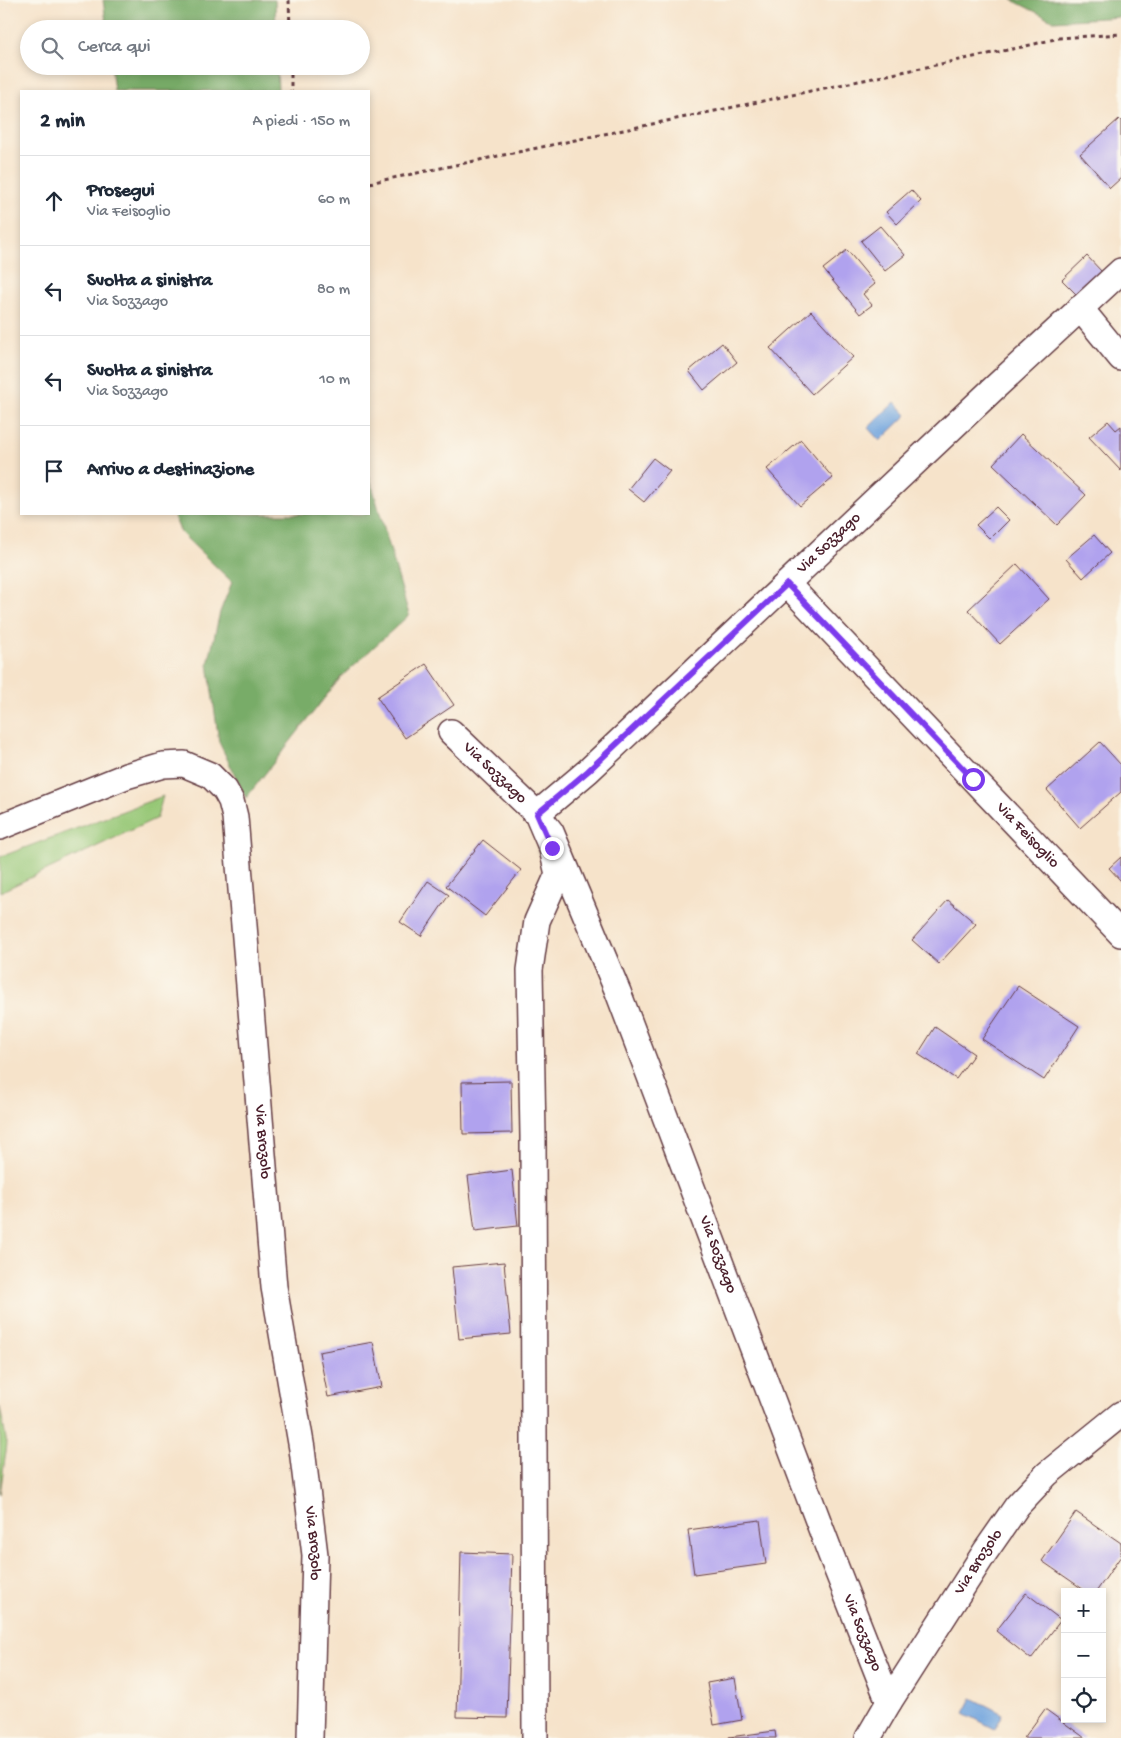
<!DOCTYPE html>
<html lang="it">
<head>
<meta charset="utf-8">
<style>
  body { margin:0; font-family:"Gochi Hand",sans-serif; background:#f2f2f3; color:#1f2937 }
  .controls { position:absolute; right:15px; bottom:15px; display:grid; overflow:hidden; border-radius:0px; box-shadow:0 2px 8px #0003 }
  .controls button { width:45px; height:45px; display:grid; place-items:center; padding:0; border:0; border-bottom:1px solid #e0e1e3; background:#fff; color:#1f2937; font:25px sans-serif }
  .stop { position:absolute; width:15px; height:15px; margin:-11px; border:4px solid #7c3aed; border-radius:50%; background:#fff }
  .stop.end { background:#7c3aed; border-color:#fff; box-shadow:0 1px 5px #0008 }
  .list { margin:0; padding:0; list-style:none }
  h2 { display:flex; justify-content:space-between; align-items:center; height:65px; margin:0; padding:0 20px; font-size:21px }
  h2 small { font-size:16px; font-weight:400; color:#747a83 }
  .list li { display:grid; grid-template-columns:32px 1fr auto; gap:15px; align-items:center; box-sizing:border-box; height:90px; padding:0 20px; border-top:1px solid #e0e1e3 }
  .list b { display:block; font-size:19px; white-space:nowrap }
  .list p { margin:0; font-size:16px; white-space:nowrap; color:#747a83 }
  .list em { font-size:16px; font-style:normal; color:#747a83 }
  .icon { flex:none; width:28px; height:28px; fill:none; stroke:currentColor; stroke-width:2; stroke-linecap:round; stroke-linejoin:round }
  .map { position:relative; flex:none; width:1121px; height:1738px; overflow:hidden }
  .search { position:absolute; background:#fff; box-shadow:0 2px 8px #0003; left:20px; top:20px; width:350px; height:55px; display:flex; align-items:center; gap:12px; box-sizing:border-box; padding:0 18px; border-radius:28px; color:#747a83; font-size:19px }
  .panel { position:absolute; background:#fff; box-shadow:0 2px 8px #0003; left:20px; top:90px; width:350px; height:425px; border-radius:0px }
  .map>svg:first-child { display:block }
</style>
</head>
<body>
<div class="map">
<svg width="1121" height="1738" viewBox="0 0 1121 1738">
  <rect width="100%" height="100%" fill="#fbf7ec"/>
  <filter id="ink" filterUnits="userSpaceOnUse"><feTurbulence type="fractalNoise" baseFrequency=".02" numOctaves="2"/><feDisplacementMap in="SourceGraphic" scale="10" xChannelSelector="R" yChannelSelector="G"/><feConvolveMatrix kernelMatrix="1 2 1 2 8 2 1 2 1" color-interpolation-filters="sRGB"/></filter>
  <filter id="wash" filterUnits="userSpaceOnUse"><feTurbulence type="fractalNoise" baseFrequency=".0096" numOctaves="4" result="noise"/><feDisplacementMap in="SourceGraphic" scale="20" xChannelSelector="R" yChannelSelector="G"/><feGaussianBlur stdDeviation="1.12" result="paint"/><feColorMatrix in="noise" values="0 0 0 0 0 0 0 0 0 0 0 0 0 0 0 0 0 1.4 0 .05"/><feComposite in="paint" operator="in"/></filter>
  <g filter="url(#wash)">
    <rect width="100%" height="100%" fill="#f6e3ca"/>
    <path fill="#96c776" stroke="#707350" d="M 163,796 L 157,818 L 0,892 L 0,857 Z
      M 0,1407 L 7,1444 L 0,1494 Z"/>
    <path fill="#78ac67" stroke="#616649" d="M 103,0 L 275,0 L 276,29 L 107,29 Z
      M 1012,0 L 1121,0 L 1121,17 L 1054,21 Z
      M 111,66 L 277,66 L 278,91 L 114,91 Z
      M 369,475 L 409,615 L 341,677 L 246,798 L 219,742 L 208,664 L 220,612 L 232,582 L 181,533 L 173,514 L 369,514 Z"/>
    <path fill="#72a5de" stroke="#5e6284" d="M 895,402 L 907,415 L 880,441 L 868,428 Z
      M 972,1698 L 1003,1714 L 995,1729 L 964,1713 Z"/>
    <g id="blocks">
      <path fill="#b0a2ee" d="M 1119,119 L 1121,121 L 1121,178 L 1110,188 L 1080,154 Z
        M 911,190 L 921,201 L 897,224 L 886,212 Z
        M 880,226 L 905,255 L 885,271 L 861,241 Z
        M 847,250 L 875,284 L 863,294 L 872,305 L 860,314 L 823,269 Z
        M 1087,256 L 1102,272 L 1077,295 L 1062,280 Z
        M 811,311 L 853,357 L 812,394 L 770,348 Z
        M 722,343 L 737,362 L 704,390 L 689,371 Z
        M 1108,421 L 1116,430 L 1121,426 L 1121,471 L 1089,437 Z
        M 1021,434 L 1086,495 L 1057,525 L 993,464 Z
        M 801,440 L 833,478 L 800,506 L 767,469 Z
        M 653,458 L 670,471 L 644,502 L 628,489 Z
        M 996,507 L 1009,520 L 990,539 L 976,525 Z
        M 1094,535 L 1110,553 L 1083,578 L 1066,559 Z
        M 1017,564 L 1049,599 L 1000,644 L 968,610 Z
        M 426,664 L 454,705 L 405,738 L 377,697 Z
        M 1100,742 L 1121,765 L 1121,792 L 1080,828 L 1047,790 Z
        M 483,840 L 521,870 L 485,916 L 446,886 Z
        M 1121,857 L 1121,881 L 1109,868 Z
        M 428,881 L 449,895 L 421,936 L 400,922 Z
        M 948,900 L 976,924 L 939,964 L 912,940 Z
        M 1018,986 L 1079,1026 L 1044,1080 L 982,1039 Z
        M 935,1027 L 974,1054 L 956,1079 L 918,1054 Z
        M 511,1081 L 512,1133 L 463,1134 L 462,1082 Z
        M 512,1170 L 518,1226 L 475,1231 L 468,1176 Z
        M 504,1262 L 511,1334 L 459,1339 L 452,1267 Z
        M 373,1342 L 382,1387 L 328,1397 L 319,1352 Z
        M 1076,1512 L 1121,1543 L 1121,1556 L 1096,1592 L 1087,1592 L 1042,1561 Z
        M 760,1520 L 766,1564 L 694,1574 L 688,1530 Z
        M 461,1552 L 512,1554 L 507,1718 L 457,1717 Z
        M 1026,1593 L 1061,1620 L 1031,1659 L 996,1631 Z
        M 735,1678 L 742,1720 L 714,1725 L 707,1683 Z
        M 1045,1709 L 1085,1738 L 1024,1738 Z
        M 775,1731 L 776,1738 L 729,1738 L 729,1737 Z"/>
    </g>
  </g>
  <g filter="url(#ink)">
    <use href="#blocks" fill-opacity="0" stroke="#643c43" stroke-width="1"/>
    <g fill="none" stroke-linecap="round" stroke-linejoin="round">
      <g stroke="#643c43" stroke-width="28">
        <g id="street">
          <path d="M 1080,308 L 1121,358"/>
          <path id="s1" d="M 787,584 L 1121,934"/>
          <path id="s2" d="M 451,732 L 537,814 L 551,832 L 618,992 L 831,1555 L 889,1702"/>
          <path id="s3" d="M 0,827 L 126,776 L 163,765 L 184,764 L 210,775 L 225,790 L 231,801 L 235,817 L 274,1287 L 302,1449 L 315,1555 L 310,1738"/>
          <path id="s4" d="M 535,1738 L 533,1136 L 530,970 L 537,921 L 558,874 L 552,849 L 537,814 L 588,771 L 992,390 L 1121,271"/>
          <path id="s5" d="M 868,1738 L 889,1702 L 985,1552 L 1017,1506 L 1047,1474 L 1121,1414"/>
        </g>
      </g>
      <path stroke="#643c43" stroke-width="3" stroke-dasharray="4 4" stroke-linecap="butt" d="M 289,0 L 290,29
        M 291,66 L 291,91
        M 369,183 L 1022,47 L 1059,38 L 1121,34"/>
      <use href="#street" stroke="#fff" stroke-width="25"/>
    </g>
  </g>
  <g fill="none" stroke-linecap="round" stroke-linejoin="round" filter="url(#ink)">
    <path stroke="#7c3aed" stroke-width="6" d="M 552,848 L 537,814 L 588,771 L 787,584 L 973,779"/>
  </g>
  <g text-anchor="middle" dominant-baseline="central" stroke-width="4.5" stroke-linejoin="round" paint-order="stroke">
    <g font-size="16" fill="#4a1f2b" stroke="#fbf7ec">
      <text stroke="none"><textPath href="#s4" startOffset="1331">Via Sozzago</textPath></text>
      <text stroke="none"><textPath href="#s2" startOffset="60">Via Sozzago</textPath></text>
      <text stroke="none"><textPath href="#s1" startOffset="348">Via Feisoglio</textPath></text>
      <text stroke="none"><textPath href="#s3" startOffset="600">Via Brozolo</textPath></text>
      <text stroke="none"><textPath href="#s2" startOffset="596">Via Sozzago</textPath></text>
      <text stroke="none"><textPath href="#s3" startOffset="1005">Via Brozolo</textPath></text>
      <text stroke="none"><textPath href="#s5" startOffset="208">Via Brozolo</textPath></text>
      <text stroke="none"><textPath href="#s2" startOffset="1001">Via Sozzago</textPath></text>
    </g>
  </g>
</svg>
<div class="controls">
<button>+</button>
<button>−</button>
<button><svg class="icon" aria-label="locate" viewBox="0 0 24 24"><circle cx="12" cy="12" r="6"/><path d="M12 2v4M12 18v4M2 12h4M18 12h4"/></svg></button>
</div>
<div class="stop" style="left:973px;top:779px"></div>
<div class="stop end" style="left:552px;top:848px"></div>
<div class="search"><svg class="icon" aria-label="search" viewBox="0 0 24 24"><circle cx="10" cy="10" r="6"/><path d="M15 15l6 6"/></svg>Cerca qui</div>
<section class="panel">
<h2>2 min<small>A piedi · 150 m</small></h2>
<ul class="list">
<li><svg class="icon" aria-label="ahead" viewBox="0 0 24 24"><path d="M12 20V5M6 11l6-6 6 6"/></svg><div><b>Prosegui</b><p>Via Feisoglio</p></div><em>60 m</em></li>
<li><svg class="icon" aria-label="left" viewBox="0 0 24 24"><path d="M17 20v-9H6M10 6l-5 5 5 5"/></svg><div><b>Svolta a sinistra</b><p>Via Sozzago</p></div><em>80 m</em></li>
<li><svg class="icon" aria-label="left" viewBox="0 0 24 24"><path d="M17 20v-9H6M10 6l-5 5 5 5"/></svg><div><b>Svolta a sinistra</b><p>Via Sozzago</p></div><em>10 m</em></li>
<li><svg class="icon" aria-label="arrive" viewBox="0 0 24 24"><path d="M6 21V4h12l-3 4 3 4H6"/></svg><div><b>Arrivo a destinazione</b></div></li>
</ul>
</section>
</div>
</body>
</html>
